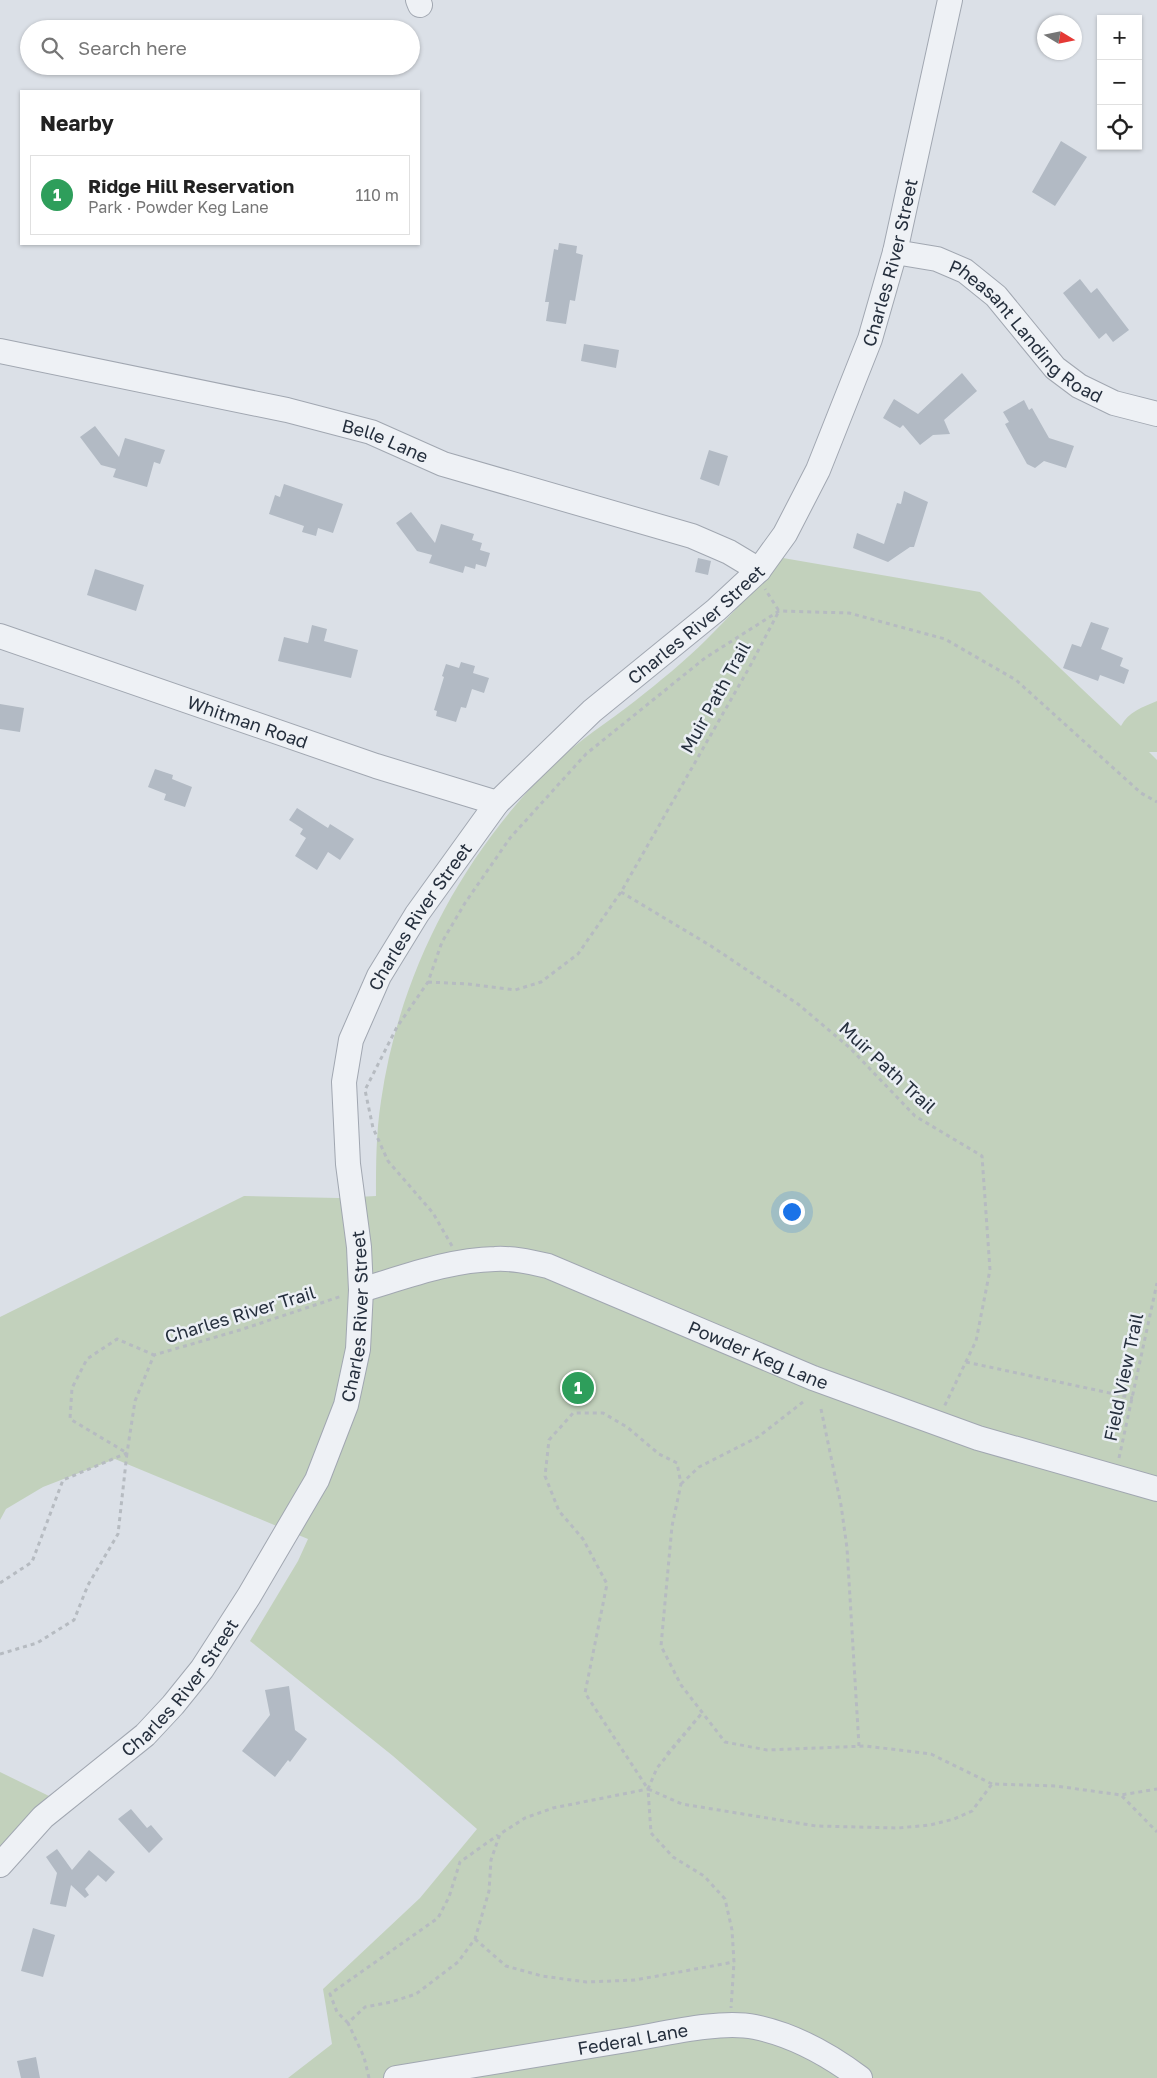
<!DOCTYPE html>
<html lang="en">
<head>
<meta charset="utf-8">
<style>
  body { margin:0; font-family:"Golos Text",sans-serif; background:#f2f2f2; color:#222 }
  .controls { position:absolute; right:15px; top:15px; display:grid; overflow:hidden; border-radius:0px; box-shadow:0 1px 4px #0004 }
  .controls button { width:45px; height:45px; display:grid; place-items:center; padding:0; border:0; border-bottom:1px solid #e0e0e0; background:#fff; color:#222; font:25px sans-serif }
  .compass { position:absolute; left:1037px; top:15px; width:45px; height:45px; border-radius:50%; background:#fff; box-shadow:0 1px 4px #0004; rotate:100deg }
  .you { position:absolute; left:791px; top:1211px; width:18px; height:18px; margin:-12px; border:4px solid #fff; border-radius:50%; background:#1a73e8; box-shadow:0 0 0 8px #1a73e833 }
  .badge { display:grid; place-items:center; width:32px; height:32px; border-radius:50%; background:#ea580c; color:#fff; font-size:16px; font-weight:700 }
  .pin { position:absolute; translate:-50% -50%; border:2px solid #fff; box-shadow:0 1px 5px #0006 }
  .list { margin:0; padding:0; list-style:none }
  h2 { display:flex; justify-content:space-between; align-items:center; height:65px; margin:0; padding:0 20px; font-size:21px }
  h2 small { font-size:16px; font-weight:400; color:#767676 }
  .list li { display:grid; grid-template-columns:32px 1fr auto; gap:15px; align-items:center; box-sizing:border-box; height:80px; margin:0 10px 10px; padding:0 10px; border:1px solid #e0e0e0; border-radius:0px }
  .list b { display:block; font-size:19px; white-space:nowrap }
  .list p { margin:0; font-size:16px; white-space:nowrap; color:#767676 }
  .list em { font-size:16px; font-style:normal; color:#767676 }
  .icon { flex:none; width:28px; height:28px; fill:none; stroke:currentColor; stroke-width:2; stroke-linecap:round; stroke-linejoin:round }
  .map { position:relative; flex:none; width:1157px; height:2078px; overflow:hidden }
  .search { position:absolute; background:#fff; box-shadow:0 1px 4px #0004; left:20px; top:20px; width:400px; height:55px; display:flex; align-items:center; gap:12px; box-sizing:border-box; padding:0 18px; border-radius:28px; color:#767676; font-size:19px }
  .panel { position:absolute; background:#fff; box-shadow:0 1px 4px #0004; left:20px; top:90px; width:400px; height:155px; border-radius:0px }
  .map>svg:first-child { display:block }
</style>
</head>
<body>
<div class="map">
<svg width="1157" height="2078" viewBox="0 0 1157 2078">
  <rect width="100%" height="100%" fill="#dbe0e7"/>
  <path fill="#c2d1bc" d="M 783,558 L 980,592 L 1121,726 C 1128,712 1143,707 1157,701 L 1157,752 L 1149,752 L 1157,760 L 1157,2078 L 288,2078 L 332,2044 L 323,1989 L 420,1898 L 477,1829 L 393,1756 L 250,1641 L 298,1561 L 308,1539 L 115,1459 L 43,1487 L 6,1509 L 0,1520 L 0,1317 L 244,1196 L 338,1198 L 376,1196 C 376,1164 376,1133 381,1101 C 399,975 460,857 551,767 C 576,742 607,723 635,701 C 659,682 685,661 707,639 C 733,613 758,585 783,558 Z
    M 0,1772 L 49,1796 L 37,1808 L 0,1856 Z"/>
  <path fill="#b2bac4" d="M 1061,141 L 1087,157 L 1055,206 L 1032,192 Z
    M 559,243 L 577,246 L 576,253 L 583,255 L 575,301 L 570,300 L 566,324 L 546,321 L 549,302 L 545,302 L 554,249 L 558,250 Z
    M 1080,279 L 1091,293 L 1097,288 L 1129,330 L 1113,342 L 1106,333 L 1099,339 L 1063,293 Z
    M 584,344 L 619,350 L 616,368 L 581,361 Z
    M 962,373 L 977,391 L 944,420 L 950,434 L 933,435 L 920,445 L 903,425 L 900,428 L 883,418 L 894,399 L 918,414 Z
    M 1024,400 L 1029,410 L 1032,408 L 1049,438 L 1074,446 L 1066,468 L 1044,461 L 1035,468 L 1027,464 L 1005,424 L 1009,422 L 1003,412 Z
    M 95,426 L 119,457 L 125,438 L 165,450 L 160,464 L 154,462 L 147,487 L 113,477 L 116,469 L 101,465 L 80,437 Z
    M 709,450 L 728,456 L 719,486 L 700,479 Z
    M 284,484 L 343,504 L 333,533 L 318,528 L 316,536 L 302,532 L 304,526 L 269,514 L 275,495 L 280,497 Z
    M 904,491 L 928,502 L 914,547 L 910,547 L 888,562 L 853,548 L 857,533 L 884,544 L 897,503 L 901,504 Z
    M 411,512 L 435,543 L 441,524 L 474,534 L 472,540 L 482,543 L 480,550 L 490,553 L 486,567 L 476,564 L 475,569 L 465,566 L 463,573 L 429,563 L 432,555 L 417,551 L 396,523 Z
    M 698,558 L 711,561 L 708,575 L 695,572 Z
    M 95,569 L 144,585 L 136,611 L 87,595 Z
    M 1091,622 L 1109,628 L 1101,649 L 1123,658 L 1120,666 L 1129,670 L 1124,684 L 1100,675 L 1098,681 L 1063,668 L 1072,644 L 1081,647 Z
    M 312,625 L 327,629 L 324,641 L 358,650 L 351,678 L 278,661 L 284,637 L 308,643 Z
    M 461,662 L 475,666 L 473,673 L 489,678 L 484,693 L 472,689 L 466,708 L 461,707 L 456,722 L 436,716 L 437,711 L 434,710 L 444,677 L 442,676 L 446,664 L 459,668 Z
    M 0,704 L 24,708 L 20,732 L 0,729 Z
    M 155,769 L 173,775 L 172,779 L 192,787 L 185,807 L 164,800 L 166,794 L 148,787 Z
    M 297,808 L 328,828 L 330,824 L 354,839 L 340,860 L 328,852 L 317,870 L 295,856 L 306,838 L 300,834 L 303,829 L 289,820 Z
    M 289,1686 L 295,1730 L 307,1739 L 290,1762 L 288,1760 L 275,1777 L 242,1751 L 270,1715 L 265,1690 Z
    M 131,1809 L 147,1828 L 151,1825 L 163,1839 L 149,1853 L 118,1819 Z
    M 57,1849 L 72,1870 L 89,1850 L 115,1872 L 106,1882 L 98,1875 L 85,1889 L 89,1895 L 85,1898 L 71,1885 L 66,1907 L 50,1904 L 57,1873 L 46,1857 Z
    M 33,1928 L 55,1935 L 43,1977 L 21,1971 Z
    M 36,2057 L 40,2078 L 21,2078 L 17,2061 Z"/>
  <g fill="none" stroke-linecap="round" stroke-linejoin="round">
    <g stroke="#a1a7b1" stroke-width="26">
      <g id="minor">
        <path d="M 418,0 L 420,5"/>
        <path id="s1" d="M 895,252 L 937,259 L 965,271 L 996,296 L 1055,368 L 1079,386 L 1114,403 L 1157,414"/>
        <path id="s2" d="M 0,351 L 287,410 L 371,432 L 443,464 L 692,536 L 729,552 L 759,570"/>
        <path id="s3" d="M 0,636 L 376,766 L 497,803"/>
        <path id="s4" d="M 361,1290 C 405,1277 449,1260 495,1259 C 513,1258 530,1262 548,1266 L 813,1378 L 978,1438 L 1157,1489"/>
        <path id="s5" d="M 0,1865 L 43,1817 L 145,1735 L 173,1705 L 202,1669 L 249,1596 L 317,1480 L 346,1405 L 358,1349 L 361,1290 L 359,1247 L 348,1164 L 344,1082 L 351,1040 L 379,976 L 417,914 L 497,803 L 592,711 L 716,610 L 759,570 L 785,534 L 818,470 L 870,339 L 895,252 L 950,0"/>
        <path id="s6" d="M 396,2078 C 473,2065 550,2053 627,2040 C 664,2034 719,2020 755,2027 C 794,2035 828,2054 860,2078"/>
      </g>
    </g>
    <path stroke="#b6bbc1" stroke-width="3" stroke-dasharray="4 4" stroke-linecap="butt" d="M 621,892 L 711,946 L 798,1004 L 850,1048 L 915,1116 L 982,1156 L 990,1270 L 976,1341 L 944,1407
      M 428,982 L 468,984 L 515,990 L 541,982 L 578,954 L 621,892 L 749,668 L 779,611 L 765,589
      M 452,1246 L 433,1213 L 388,1161 L 373,1128 L 365,1090 L 397,1027 L 428,982 L 442,942 L 465,903 L 510,838 L 586,754 L 705,658 L 779,611 L 849,613 L 945,639 L 1016,680 L 1141,793 L 1157,802
      M 966,1362 L 1133,1398
      M 821,1409 L 841,1505 L 847,1548 L 859,1746
      M 1119,1458 L 1157,1283
      M 681,1484 L 699,1467 L 758,1437 L 803,1402
      M 0,1583 L 32,1562 L 63,1480 L 127,1453 L 135,1401 L 154,1355 L 240,1330 L 342,1296
      M 0,1654 L 37,1643 L 74,1620 L 88,1585 L 118,1534 L 127,1453 L 70,1419 L 72,1388 L 87,1359 L 117,1339 L 154,1355
      M 667,1754 L 702,1713 L 657,1768 L 648,1789 L 651,1833 L 673,1857 L 704,1876 L 725,1899 L 732,1930 L 734,1962 L 731,2008
      M 992,1784 L 931,1754 L 866,1746 L 767,1750 L 725,1742 L 681,1685 L 661,1646 L 672,1526 L 681,1484 L 677,1463 L 659,1454 L 627,1427 L 603,1413 L 573,1413 L 549,1440 L 545,1476 L 559,1511 L 583,1539 L 607,1584 L 585,1693 L 648,1789 L 682,1804 L 816,1826 L 898,1828 L 930,1825 L 954,1819 L 972,1811 L 992,1784 L 1056,1786 L 1121,1795 L 1157,1789
      M 1122,1796 L 1157,1832
      M 475,1939 L 506,1966 L 542,1976 L 586,1982 L 635,1980 L 734,1962
      M 348,2023 L 337,2012 L 330,1994 L 438,1918 L 449,1897 L 460,1862 L 498,1835
      M 369,2078 L 364,2057 L 348,2023 L 365,2007 L 391,2002 L 416,1994 L 458,1962 L 475,1939 L 489,1891 L 491,1860 L 500,1834 L 525,1818 L 553,1808 L 648,1789"/>
    <use href="#minor" stroke="#eef1f5" stroke-width="24"/>
  </g>
  <g text-anchor="middle" dominant-baseline="central" stroke-width="5" stroke-linejoin="round" paint-order="stroke">
    <g font-size="18" fill="#252f3d" stroke="#ebeff4">
      <text stroke="none"><textPath href="#s5" startOffset="1919">Charles River Street</textPath></text>
      <text stroke="none"><textPath href="#s1" startOffset="159">Pheasant Landing Road</textPath></text>
      <text stroke="none"><textPath href="#s2" startOffset="396">Belle Lane</textPath></text>
      <text stroke="none"><textPath href="#s5" startOffset="1499">Charles River Street</textPath></text>
      <text transform="translate(715 697) rotate(-61)">Muir Path Trail</text>
      <text stroke="none"><textPath href="#s3" startOffset="262">Whitman Road</textPath></text>
      <text stroke="none"><textPath href="#s5" startOffset="1094">Charles River Street</textPath></text>
      <text transform="translate(888 1067) rotate(43)">Muir Path Trail</text>
      <text transform="translate(240 1314) rotate(-17)">Charles River Trail</text>
      <text stroke="none"><textPath href="#s5" startOffset="674">Charles River Street</textPath></text>
      <text stroke="none"><textPath href="#s4" startOffset="420">Powder Keg Lane</textPath></text>
      <text transform="translate(1123 1377) rotate(-78)">Field View Trail</text>
      <text stroke="none"><textPath href="#s5" startOffset="254">Charles River Street</textPath></text>
      <text stroke="none"><textPath href="#s6" startOffset="240">Federal Lane</textPath></text>
    </g>
  </g>
</svg>
<div class="controls">
<button>+</button>
<button>−</button>
<button><svg class="icon" aria-label="locate" viewBox="0 0 24 24"><circle cx="12" cy="12" r="6"/><path d="M12 2v4M12 18v4M2 12h4M18 12h4"/></svg></button>
</div>
<svg class="compass" viewBox="-18 -18 36 36"><path d="M0-13l5 13h-10z" fill="#e53935"/><path d="M0 13l5-13h-10z" fill="#767676"/></svg>
<div class="you"></div>
<div class="pin badge" style="left:578px;top:1388px;background:#2e9e5b">1</div>
<div class="search"><svg class="icon" aria-label="search" viewBox="0 0 24 24"><circle cx="10" cy="10" r="6"/><path d="M15 15l6 6"/></svg>Search here</div>
<section class="panel">
<h2>Nearby<small></small></h2>
<ul class="list">
<li><span class="badge" style="background:#2e9e5b">1</span><div><b>Ridge Hill Reservation</b><p>Park · Powder Keg Lane</p></div><em>110 m</em></li>
</ul>
</section>
</div>
</body>
</html>
